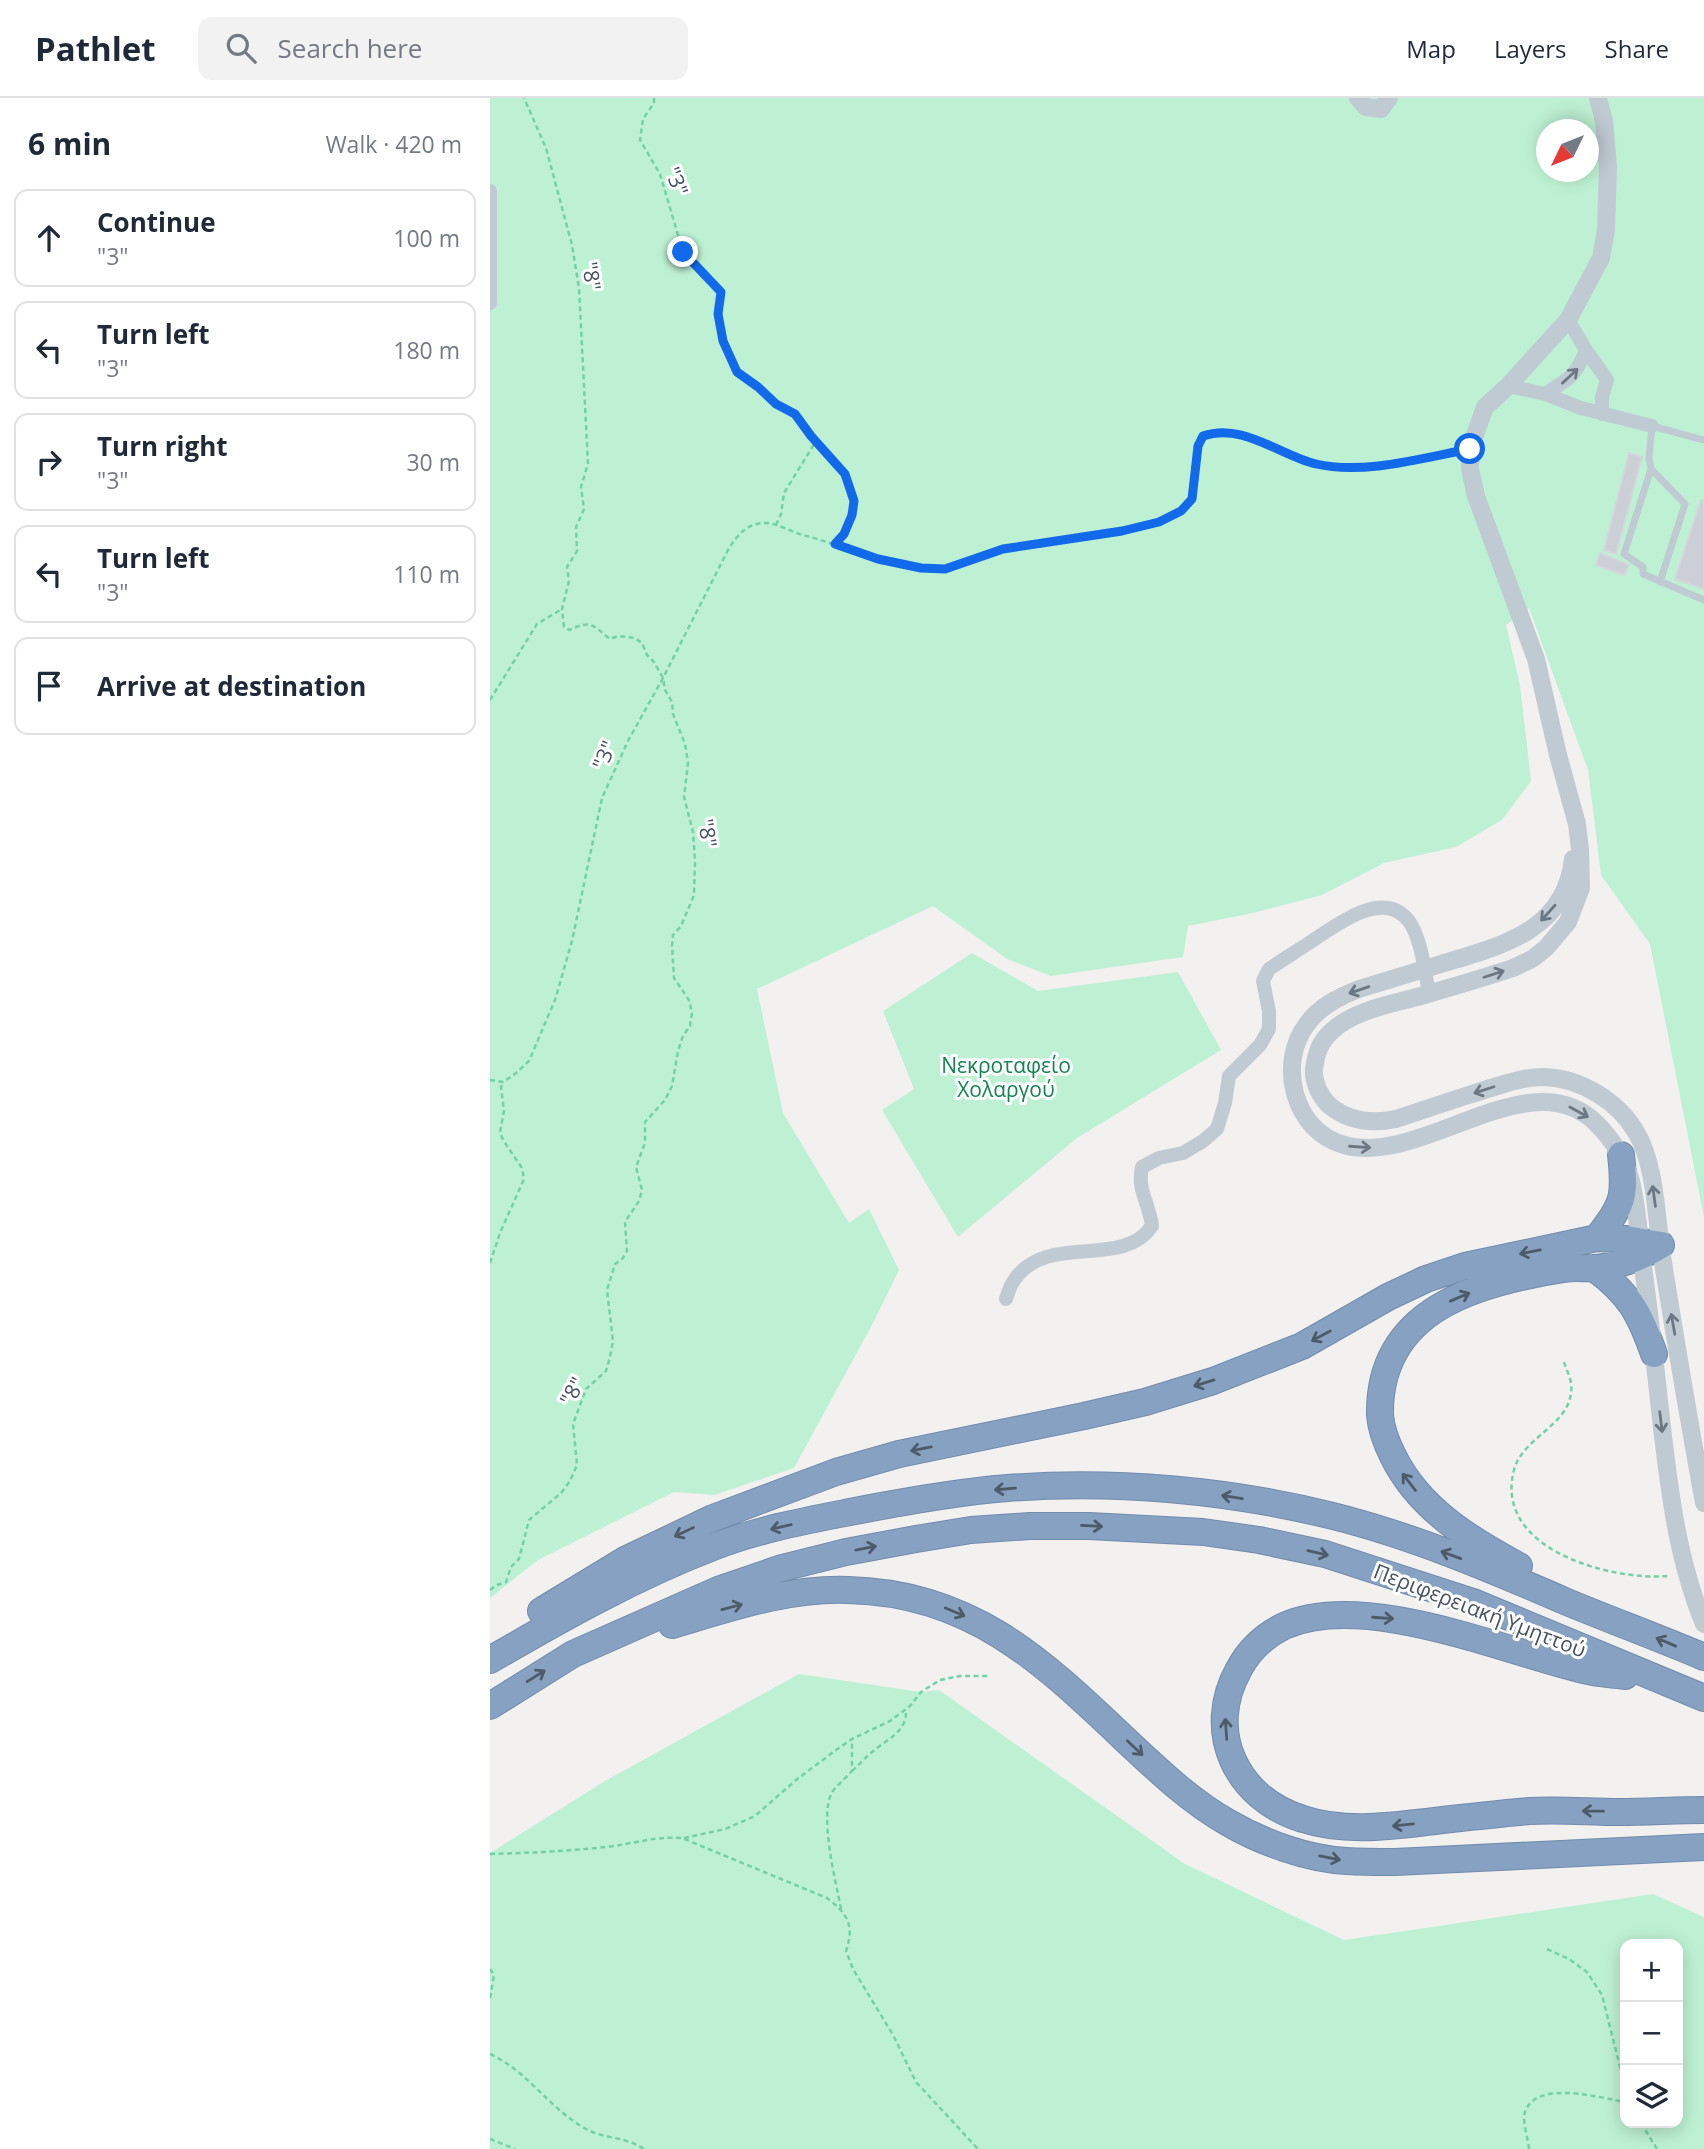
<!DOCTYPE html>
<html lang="en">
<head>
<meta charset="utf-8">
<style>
  body { margin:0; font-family:"Open Sans",sans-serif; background:#f2f2f3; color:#1f2937 }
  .controls { position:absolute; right:21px; bottom:21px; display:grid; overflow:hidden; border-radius:14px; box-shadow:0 4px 18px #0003 }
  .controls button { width:63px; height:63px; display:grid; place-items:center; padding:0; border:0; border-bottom:2px solid #e0e1e3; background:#fff; color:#1f2937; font:35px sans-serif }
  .compass { position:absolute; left:1046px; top:21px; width:63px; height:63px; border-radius:50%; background:#fff; box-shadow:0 4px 18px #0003; rotate:227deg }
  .stop { position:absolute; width:21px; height:21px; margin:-16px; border:5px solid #126aeb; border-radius:50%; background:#fff }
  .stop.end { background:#126aeb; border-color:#fff; box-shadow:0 2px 7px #0008 }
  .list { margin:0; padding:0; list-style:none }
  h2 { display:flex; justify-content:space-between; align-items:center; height:91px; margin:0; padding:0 28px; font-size:30px }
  h2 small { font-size:23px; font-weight:400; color:#747a83 }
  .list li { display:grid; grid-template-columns:46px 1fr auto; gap:21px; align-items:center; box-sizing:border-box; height:98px; margin:0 14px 14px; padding:0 14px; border:2px solid #e0e1e3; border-radius:14px }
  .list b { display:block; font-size:26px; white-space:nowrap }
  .list p { margin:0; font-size:23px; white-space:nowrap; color:#747a83 }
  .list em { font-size:23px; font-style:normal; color:#747a83 }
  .icon { flex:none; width:38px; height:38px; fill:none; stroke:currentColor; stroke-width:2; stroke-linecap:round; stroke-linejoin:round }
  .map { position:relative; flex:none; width:1214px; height:2051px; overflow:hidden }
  header { display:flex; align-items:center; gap:42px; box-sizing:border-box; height:98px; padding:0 35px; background:#fff; border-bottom:2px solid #e0e1e3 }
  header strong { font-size:33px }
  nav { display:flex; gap:38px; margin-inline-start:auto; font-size:24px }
  .search { width:490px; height:63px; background:#f2f2f3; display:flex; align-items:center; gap:18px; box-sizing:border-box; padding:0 24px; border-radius:14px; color:#747a83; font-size:26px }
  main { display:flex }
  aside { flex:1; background:#fff }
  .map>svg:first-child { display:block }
</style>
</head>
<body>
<header>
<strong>Pathlet</strong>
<div class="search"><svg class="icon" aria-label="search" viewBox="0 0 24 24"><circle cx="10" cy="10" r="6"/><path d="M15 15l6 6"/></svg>Search here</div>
<nav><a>Map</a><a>Layers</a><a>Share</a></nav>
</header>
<main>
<aside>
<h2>6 min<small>Walk · 420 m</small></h2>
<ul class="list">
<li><svg class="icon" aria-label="ahead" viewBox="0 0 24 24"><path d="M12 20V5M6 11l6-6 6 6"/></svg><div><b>Continue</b><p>&quot;3&quot;</p></div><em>100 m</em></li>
<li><svg class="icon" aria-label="left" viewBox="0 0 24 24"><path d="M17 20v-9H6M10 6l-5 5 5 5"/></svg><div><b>Turn left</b><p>&quot;3&quot;</p></div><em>180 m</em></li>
<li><svg class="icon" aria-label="right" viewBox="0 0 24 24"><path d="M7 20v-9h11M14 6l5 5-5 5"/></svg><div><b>Turn right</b><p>&quot;3&quot;</p></div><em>30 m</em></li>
<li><svg class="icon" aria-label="left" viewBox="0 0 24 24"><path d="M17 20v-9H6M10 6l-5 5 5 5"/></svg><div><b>Turn left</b><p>&quot;3&quot;</p></div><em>110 m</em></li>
<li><svg class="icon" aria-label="arrive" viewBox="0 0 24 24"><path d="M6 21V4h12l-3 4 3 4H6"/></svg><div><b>Arrive at destination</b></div></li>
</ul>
</aside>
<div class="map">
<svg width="1214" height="2051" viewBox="0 0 1214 2051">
  <rect width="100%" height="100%" fill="#f3f0f0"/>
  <path fill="#bef1d3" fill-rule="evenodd" d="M 0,0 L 1214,0 L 1214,1119 L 1160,846 L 1111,777 L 1098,672 L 1039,510 L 1016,527 L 1030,587 L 1041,683 L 1012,722 L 966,749 L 894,765 L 832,797 L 763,815 L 698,828 L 693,859 L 561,878 L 517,861 L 443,808 L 267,891 L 293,1015 L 359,1125 L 379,1111 L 409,1172 L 382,1227 L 304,1370 L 224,1397 L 184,1394 L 48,1462 L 0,1500 ZM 1056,32 L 1098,32 L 1098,74 L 1056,74 Z
    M 482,855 L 548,893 L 688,874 L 731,952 L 587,1040 L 468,1139 L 392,1012 L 424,991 L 393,913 Z
    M 309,1576 L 431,1594 L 449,1592 L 695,1766 L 854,1842 L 1163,1796 L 1214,1819 L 1214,2051 L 0,2051 L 0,1755 L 115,1683 ZM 1135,1846 L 1188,1846 L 1188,2025 L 1135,2025 Z"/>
  <path fill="#cccfd5" stroke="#d4d6dc" stroke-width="2" d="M 1139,355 L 1152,359 L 1126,456 L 1114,452 Z
    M 1211,402 L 1214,402 L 1214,491 L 1185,481 Z
    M 1110,455 L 1139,467 L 1134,477 L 1106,467 Z"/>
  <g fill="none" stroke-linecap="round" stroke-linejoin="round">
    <g stroke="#718cad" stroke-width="28">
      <path id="motorway" d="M 1107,1140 C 1133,1106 1136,1100 1131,1057
        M 1104,1170 C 1139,1195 1150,1216 1164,1256
        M 1029,1468 C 979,1441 929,1411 903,1358 C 897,1346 891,1331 890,1317 C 888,1211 988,1184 1074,1171 C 1085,1169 1095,1171 1106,1170 C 1130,1168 1150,1160 1171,1147
        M 51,1513 L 135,1462 L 223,1420 L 346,1374 L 409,1356 L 594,1318 L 655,1304 L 723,1283 L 812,1248 L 898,1199 L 936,1181 L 975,1168 L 1107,1140 L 1136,1141 L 1171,1147
        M 182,1527 C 240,1510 297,1490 358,1492 C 485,1495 555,1566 642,1648 C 672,1676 702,1704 737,1724 C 771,1744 817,1761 857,1763 C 873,1764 889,1764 905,1764 L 1214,1749
        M 0,1562 C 72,1520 145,1479 223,1449 C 266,1432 314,1423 360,1414 C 411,1404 465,1394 518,1390 C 625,1382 738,1392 843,1418 C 923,1438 1001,1471 1077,1504 C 1123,1523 1169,1540 1214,1559
        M 1135,1578 C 1123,1576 1110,1576 1098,1573 C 1015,1554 875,1492 794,1528 C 774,1538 759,1552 749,1571 C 714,1633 746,1701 813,1721 C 856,1735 901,1728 945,1723 C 976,1719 1008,1716 1039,1713 C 1069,1711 1100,1714 1129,1714 C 1157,1714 1186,1712 1214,1712
        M 0,1608 L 83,1556 L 228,1492 L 292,1470 L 356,1454 L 426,1441 L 481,1432 L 540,1428 L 599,1428 L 713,1434 L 769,1442 L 835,1456 L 983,1504 L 1214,1600"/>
    </g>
    <path stroke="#74d1a6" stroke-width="2.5" stroke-dasharray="5 3.5" stroke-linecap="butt" d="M 164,0 L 164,5 L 153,21 L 150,42 L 170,76 L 193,154 L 231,194 L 228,216 L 232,243 L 247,274 L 268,289 L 286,306 L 305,316 L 321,338 L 355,376 L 364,403 L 362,417 L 354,436 L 345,446
      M 286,427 L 291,416 L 294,395 L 323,348 L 321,338
      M 0,602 L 47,526 L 72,511
      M 0,982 L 13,984 L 25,976 L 39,963 L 65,902 L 82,843 L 112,700 L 138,643 L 173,580 L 237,454 C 246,438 257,424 277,425 C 289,426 301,434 313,437 C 351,447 390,465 430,470 C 461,474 487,456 517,450 C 564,442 623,439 668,424 C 680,420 691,413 699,404 C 708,394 704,356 713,338 C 752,324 789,357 825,366 C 870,377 919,362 964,354
      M 0,1165 L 10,1135 L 34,1081 L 32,1070 L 13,1042 L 10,1034 L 14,1013 L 11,989 L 13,984
      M 1074,1264 C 1076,1271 1080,1278 1081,1285 C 1086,1326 1033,1337 1024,1372 C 1003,1451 1120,1483 1178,1478
      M 0,1492 L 7,1487 L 16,1484 L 21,1469 L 29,1461 L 39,1422 L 71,1395 L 80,1383 L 87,1367 L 83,1326 L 96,1291 L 116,1273 L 120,1259 L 123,1243 L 117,1192 L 125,1166 L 133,1160 L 137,1153 L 135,1124 L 149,1103 L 152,1092 L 146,1069 L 155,1045 L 155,1024 L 175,1002 L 182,988 L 188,953 L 193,938 L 200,928 L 202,915 L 199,902 L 184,880 L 182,848 L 183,837 L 191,828 L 204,797 L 205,763 L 203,734 L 194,699 L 198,665 L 195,646 L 183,616 L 182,604 L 175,592 L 173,580 L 164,564 L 157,557 L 152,545 L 145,540 L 128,538 L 120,541 C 101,526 102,522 79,532 L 74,529 L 72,511 L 79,483 L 77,469 L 87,453 L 86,429 L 94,411 L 91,389 L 98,366 L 89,190 L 82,147 L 56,50 L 34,0
      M 362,1673 C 369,1667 375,1660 382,1654 C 396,1642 417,1634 416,1613
      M 194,1740 L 235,1731 L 265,1718 L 306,1682 L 346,1652 L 362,1641 L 400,1623 L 420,1608 L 431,1594 L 450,1582 L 470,1578 L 498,1578
      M 0,1756 C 39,1755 77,1753 116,1749 C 143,1746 164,1738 192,1740 L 337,1800 C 357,1815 365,1827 356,1853 L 363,1871 L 403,1937 L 426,1984 L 488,2051
      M 351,1811 C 346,1784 328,1715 343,1693 C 348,1686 356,1680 362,1673 L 362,1642
      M 1057,1851 L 1079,1861 L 1097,1874 L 1112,1897 L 1135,1989
      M 0,1871 L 4,1877 L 0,1901
      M 0,1956 C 38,1973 61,2013 98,2032 C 116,2041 137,2039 154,2051
      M 1151,2025 L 1167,2051
      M 0,2041 L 25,2051
      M 1039,2051 C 1038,2040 1032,2023 1035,2014 C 1046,1981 1111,2000 1135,2004"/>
    <path stroke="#c0cad2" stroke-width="7" d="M 1214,342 L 1162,328 L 1159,360 L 1161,371 L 1134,456 L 1153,469 L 1153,476 L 1214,502
      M 1161,371 L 1195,406 L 1170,484"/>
    <path stroke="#c0cad2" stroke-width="14" d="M 0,93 L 0,205
      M 1078,222 L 1096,252 L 1117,282 L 1112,299 L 1112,316
      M 1018,288 L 1055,296 L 1091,310 L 1162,328
      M 1055,296 C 1078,282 1086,278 1096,252
      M 516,1201 C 518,1194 521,1186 525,1181 C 558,1134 632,1172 662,1128 C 659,1104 647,1093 652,1069 L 669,1060 L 693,1055 L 713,1043 L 727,1031 L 735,1005 L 739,978 L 770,947 L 779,931 L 779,913 L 773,883 L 779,871 C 794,861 810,851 825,841 C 848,826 893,791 918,822 C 931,838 935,875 939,895"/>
    <path stroke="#c0cad2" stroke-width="18" d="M 868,0 L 876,9 L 891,11 L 899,0
      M 1108,0 L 1114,23 L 1118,69 L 1116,132 L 1111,160 L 1078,222 L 1018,288 L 995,309 L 980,351 L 980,371 L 986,398 L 1046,561 L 1068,657 L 1087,726 L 1090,751 L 1091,790 L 1078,824 L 1056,850 L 1042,861 L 1023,870 C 993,880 962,889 931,898 C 902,906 864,912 842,933 C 830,943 826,956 824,971 C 823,984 830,999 840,1008 C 860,1024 882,1026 906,1021 C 931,1013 956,1004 982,996 C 1005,989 1029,979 1054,979 C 1090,980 1128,1003 1146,1034 C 1166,1067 1166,1120 1172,1158 C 1185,1240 1199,1323 1214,1405
      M 1083,761 C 1075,834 1010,848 951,866 C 924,874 896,883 869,891 C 849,899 830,908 817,926 C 787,965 803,1033 854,1047 C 932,1069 1039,960 1106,1025 C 1122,1041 1135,1061 1141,1083 C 1147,1109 1149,1136 1152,1162 C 1160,1218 1166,1274 1172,1330 C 1180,1397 1188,1463 1214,1526"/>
    <use href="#motorway" stroke="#86a1c1" stroke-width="26"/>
  </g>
  <defs><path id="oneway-shaft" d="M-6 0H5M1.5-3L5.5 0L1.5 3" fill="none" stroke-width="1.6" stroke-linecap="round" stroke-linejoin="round" transform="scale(1.75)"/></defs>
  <g stroke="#6b7782">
    <use href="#oneway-shaft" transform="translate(1080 278) rotate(-43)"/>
    <use href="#oneway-shaft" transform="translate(1058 815) rotate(132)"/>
    <use href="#oneway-shaft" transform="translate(1004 876) rotate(-18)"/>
    <use href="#oneway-shaft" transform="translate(869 892) rotate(161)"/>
    <use href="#oneway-shaft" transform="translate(994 992) rotate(162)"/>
    <use href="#oneway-shaft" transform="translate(1089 1014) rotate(29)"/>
    <use href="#oneway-shaft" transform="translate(870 1049) rotate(4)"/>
    <use href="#oneway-shaft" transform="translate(1164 1098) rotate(-98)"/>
    <use href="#oneway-shaft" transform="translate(1183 1226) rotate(-100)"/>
    <use href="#oneway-shaft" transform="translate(1171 1324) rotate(83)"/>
  </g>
  <g stroke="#4d5b69">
    <use href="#oneway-shaft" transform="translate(1040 1154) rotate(169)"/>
    <use href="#oneway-shaft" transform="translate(970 1199) rotate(-23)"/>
    <use href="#oneway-shaft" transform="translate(831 1238) rotate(152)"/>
    <use href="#oneway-shaft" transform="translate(714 1285) rotate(163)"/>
    <use href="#oneway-shaft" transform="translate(431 1351) rotate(169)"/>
    <use href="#oneway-shaft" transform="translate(919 1384) rotate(-128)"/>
    <use href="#oneway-shaft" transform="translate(515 1391) rotate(175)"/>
    <use href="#oneway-shaft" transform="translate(742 1399) rotate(-171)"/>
    <use href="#oneway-shaft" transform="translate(602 1428) rotate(3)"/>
    <use href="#oneway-shaft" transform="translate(291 1429) rotate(167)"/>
    <use href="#oneway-shaft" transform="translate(194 1434) rotate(155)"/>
    <use href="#oneway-shaft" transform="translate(376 1450) rotate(-11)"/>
    <use href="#oneway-shaft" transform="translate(828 1455) rotate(13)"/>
    <use href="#oneway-shaft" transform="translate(961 1457) rotate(-160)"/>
    <use href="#oneway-shaft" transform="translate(242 1509) rotate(-15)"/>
    <use href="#oneway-shaft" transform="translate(465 1514) rotate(22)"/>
    <use href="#oneway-shaft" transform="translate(893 1520) rotate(4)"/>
    <use href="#oneway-shaft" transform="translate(1176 1544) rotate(-157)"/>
    <use href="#oneway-shaft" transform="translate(46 1578) rotate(-32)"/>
    <use href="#oneway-shaft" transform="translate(736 1631) rotate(-94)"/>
    <use href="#oneway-shaft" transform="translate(645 1650) rotate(43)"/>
    <use href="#oneway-shaft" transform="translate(1103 1713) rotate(-179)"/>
    <use href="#oneway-shaft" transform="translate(913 1727) rotate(174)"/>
    <use href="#oneway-shaft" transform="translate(840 1760) rotate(11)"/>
  </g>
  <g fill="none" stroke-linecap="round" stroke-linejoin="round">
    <path stroke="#126aeb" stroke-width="9" d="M 193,154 L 231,194 L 228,216 L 233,243 L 247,274 L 268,289 L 286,306 L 305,316 L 321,338 L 355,376 L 364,403 L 362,417 L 354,436 L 345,446 L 388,461 L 431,470 L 455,471 L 513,451 L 632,433 L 669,424 L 691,413 L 702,401 L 708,348 L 713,338 C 752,324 789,357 826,366 C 874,377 932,360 980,351"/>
  </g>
  <g text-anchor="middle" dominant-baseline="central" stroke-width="6" stroke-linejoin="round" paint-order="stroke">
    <g font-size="21" fill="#47535f" stroke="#fff">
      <text transform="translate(187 83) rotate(69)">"3"</text>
      <text transform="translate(102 178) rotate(82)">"8"</text>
      <text transform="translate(114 657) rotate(-66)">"3"</text>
      <text transform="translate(218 735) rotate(82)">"8"</text>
      <text transform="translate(82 1293) rotate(-61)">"8"</text>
      <text transform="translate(990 1512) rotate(21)">Περιφερειακή Υμηττού</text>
    </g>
    <g font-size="21" fill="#13854f" stroke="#fff">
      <text x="516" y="967">Νεκροταφείο<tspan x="516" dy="24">Χολαργού</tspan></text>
    </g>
  </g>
</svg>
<div class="controls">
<button>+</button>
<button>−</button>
<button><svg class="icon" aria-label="layers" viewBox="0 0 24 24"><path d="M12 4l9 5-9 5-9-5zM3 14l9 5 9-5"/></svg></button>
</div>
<svg class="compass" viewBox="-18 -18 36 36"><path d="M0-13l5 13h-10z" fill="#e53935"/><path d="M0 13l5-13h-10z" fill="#747a83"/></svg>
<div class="stop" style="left:980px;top:351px"></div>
<div class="stop end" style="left:193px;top:154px"></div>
</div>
</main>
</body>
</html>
